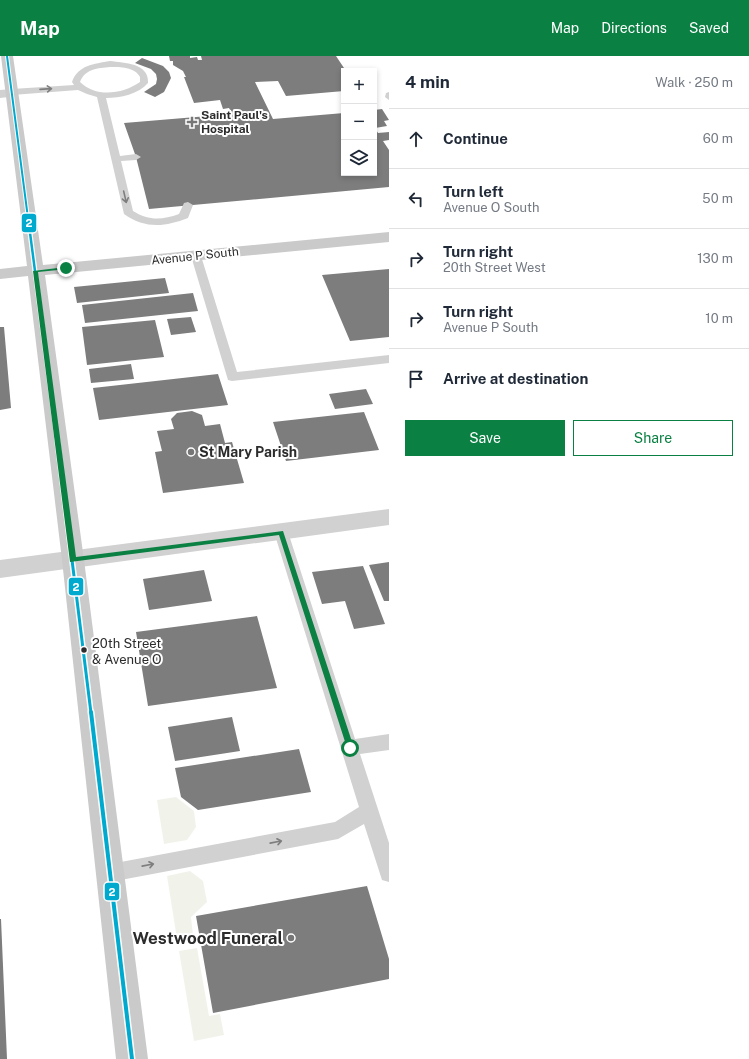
<!DOCTYPE html>
<html lang="en">
<head>
<meta charset="utf-8">
<style>
  body { margin:0; font-family:"Public Sans",sans-serif; background:#f6f6f7; color:#1f2937 }
  .controls { position:absolute; right:12px; top:12px; display:grid; overflow:hidden; border-radius:0px; box-shadow:0 2px 6px #0003 }
  .controls button { width:36px; height:36px; display:grid; place-items:center; padding:0; border:0; border-bottom:1px solid #e0e1e3; background:#fff; color:#1f2937; font:20px sans-serif }
  .stop { position:absolute; width:12px; height:12px; margin:-9px; border:3px solid #0b8043; border-radius:50%; background:#fff }
  .stop.end { background:#0b8043; border-color:#fff; box-shadow:0 1px 4px #0008 }
  .list { margin:0; padding:0; list-style:none }
  h2 { display:flex; justify-content:space-between; align-items:center; height:52px; margin:0; padding:0 16px; font-size:17px }
  h2 small { font-size:13px; font-weight:400; color:#747a83 }
  .list li { display:grid; grid-template-columns:26px 1fr auto; gap:12px; align-items:center; box-sizing:border-box; height:60px; padding:0 16px; border-top:1px solid #e0e1e3 }
  .list b { display:block; font-size:15px; white-space:nowrap }
  .list p { margin:0; font-size:13px; white-space:nowrap; color:#747a83 }
  .list em { font-size:13px; font-style:normal; color:#747a83 }
  .actions { display:flex; gap:8px; padding:12px 16px }
  .actions a { flex:1; padding:9px 0; border:1px solid #0b8043; border-radius:0px; text-align:center; font-size:14px; color:#0b8043 }
  .actions .main { background:#0b8043; color:#fff }
  .icon { flex:none; width:22px; height:22px; fill:none; stroke:currentColor; stroke-width:2; stroke-linecap:round; stroke-linejoin:round }
  .map { position:relative; flex:none; width:389px; height:1003px; overflow:hidden }
  header { display:flex; align-items:center; gap:24px; box-sizing:border-box; height:56px; padding:0 20px; background:#0b8043; color:#fff }
  header strong { font-size:19px }
  nav { display:flex; gap:22px; margin-inline-start:auto; font-size:14px }
  main { display:flex }
  aside { flex:1; background:#fff }
  .map>svg:first-child { display:block }
</style>
</head>
<body>
<header>
<strong>Map</strong>
<nav><a>Map</a><a>Directions</a><a>Saved</a></nav>
</header>
<main>
<div class="map">
<svg width="389" height="1003" viewBox="0 0 389 1003">
  <rect width="100%" height="100%" fill="#fff"/>
  <path fill="#f1f3eb" d="M 176,741 L 194,755 L 196,771 L 187,784 L 164,788 L 157,744 Z
    M 190,815 L 203,825 L 207,846 L 191,861 L 193,879 L 177,883 L 167,820 Z
    M 197,892 L 209,960 L 220,958 L 224,979 L 194,985 L 179,895 Z"/>
  <path fill="#7d7d7d" d="M 169,0 L 190,0 L 190,2 L 197,1 L 198,4 L 202,4 L 201,0 L 336,0 L 346,15 L 344,15 L 344,35 L 286,40 L 278,25 L 255,26 L 273,63 L 344,57 L 344,117 L 374,117 L 374,54 L 382,53 L 389,64 L 384,65 L 387,70 L 375,72 L 378,77 L 389,76 L 389,84 L 383,85 L 389,94 L 389,131 L 149,153 L 136,101 L 124,67 L 232,58 L 229,52 L 223,53 L 220,44 L 194,47 L 184,21 L 186,21 L 183,15 L 173,9 L 173,5 L 170,5 Z
    M 142,2 L 163,10 L 169,16 L 171,22 L 164,36 L 155,41 L 144,36 L 156,28 L 157,23 L 156,18 L 151,13 L 135,7 Z
    M 389,213 L 389,281 L 350,285 L 322,219 Z
    M 165,222 L 169,237 L 77,247 L 74,231 Z
    M 193,237 L 198,255 L 85,267 L 82,249 Z
    M 191,261 L 196,276 L 171,279 L 167,263 Z
    M 155,264 L 164,301 L 87,309 L 82,271 Z
    M 0,271 L 4,271 L 11,352 L 0,354 Z
    M 131,308 L 134,323 L 91,327 L 89,313 Z
    M 218,318 L 228,349 L 99,364 L 93,332 Z
    M 366,333 L 373,348 L 335,353 L 329,338 Z
    M 192,355 L 202,359 L 205,370 L 220,368 L 225,387 L 232,386 L 244,427 L 163,437 L 155,396 L 162,395 L 157,375 L 174,373 L 171,363 L 177,357 Z
    M 364,356 L 379,394 L 286,405 L 273,366 Z
    M 389,506 L 389,545 L 384,545 L 369,509 Z
    M 363,510 L 385,568 L 354,573 L 345,545 L 322,548 L 312,516 Z
    M 204,514 L 212,545 L 149,554 L 143,523 Z
    M 257,560 L 277,632 L 148,650 L 136,576 Z
    M 232,661 L 240,695 L 175,705 L 168,671 Z
    M 299,693 L 311,736 L 198,754 L 181,741 L 175,712 Z
    M 367,830 L 389,903 L 389,923 L 213,957 L 196,860 Z
    M 0,863 L 1,863 L 7,1003 L 0,1003 Z"/>
  <g fill="none" stroke-linecap="round" stroke-linejoin="round">
    <path fill="#d1d1d1" fill-rule="evenodd" d="M 110,5 C 125,7 149,7 148,27 C 139,38 120,42 106,42 L 120,100 L 136,98 L 141,101 L 136,104 L 121,105 L 133,155 C 149,165 162,164 179,158 L 184,147 L 188,146 L 193,149 L 188,162 C 165,171 145,173 124,158 L 97,41 L 87,38 L 78,34 L 12,39 L 8,36 L 12,33 L 74,29 L 72,26 C 78,9 94,8 110,5 ZM 110,11 C 120,11 135,11 140,21 L 140,26 C 123,38 96,42 80,26 C 85,13 98,12 110,11 Z
      M 389,36 L 389,44 L 385,41 L 386,37 Z
      M 196,197 L 201,200 L 237,316 L 389,299 L 389,307 L 232,325 L 228,324 L 191,200 Z
      M 281,471 L 286,472 L 288,476 L 355,683 L 389,678 L 389,694 L 360,698 L 389,787 L 389,826 L 382,824 L 364,768 L 338,783 L 110,826 L 103,824 L 100,817 L 103,810 L 110,808 L 335,766 L 359,751 L 274,476 L 276,472 Z"/>
    <path fill="#d1d1d1" fill-rule="evenodd" d="M 12,33 L 17,34 L 18,37 L 17,40 L 0,42 L 0,34 Z
      M 389,453 L 389,469 L 0,522 L 0,504 Z"/>
    <path fill="#cacaca" fill-rule="evenodd" d="M 1,0 L 13,0 L 43,209 L 389,176 L 389,186 L 45,219 L 84,504 L 148,1003 L 116,1003 L 62,504 L 28,220 L 0,223 L 0,213 L 27,210 Z"/>
    <g stroke="#fff" stroke-width="4">
      <path id="bus-1-far3" d="M 7,0 L 29,170"/>
    </g>
    <g stroke="#fff" stroke-width="5">
      <path id="bus-1-far2" d="M 29,169 L 57,384"/>
    </g>
    <g stroke="#fff" stroke-width="6">
      <path id="bus-1-far1" d="M 57,383 L 91,657"/>
    </g>
    <g stroke="#fff" stroke-width="7">
      <path id="bus-1" d="M 91,656 L 132,1003"/>
    </g>
    <use href="#bus-1-far3" stroke="#00a9ce" stroke-width="2"/>
    <use href="#bus-1-far2" stroke="#00a9ce" stroke-width="2.5"/>
    <use href="#bus-1-far1" stroke="#00a9ce" stroke-width="3"/>
    <use href="#bus-1" stroke="#00a9ce" stroke-width="4"/>
  </g>
  <defs><path id="oneway-shaft" d="M-6 0H5M1.5-3L5.5 0L1.5 3" fill="none" stroke-width="1.6" stroke-linecap="round" stroke-linejoin="round"/></defs>
  <g stroke="#7e7e7e">
    <use href="#oneway-shaft" transform="translate(46 33) rotate(-4)"/>
    <use href="#oneway-shaft" transform="translate(125 141) rotate(77)"/>
    <use href="#oneway-shaft" transform="translate(276 786) rotate(-11)"/>
    <use href="#oneway-shaft" transform="translate(148 809) rotate(-11)"/>
  </g>
  <path fill="#0b8043" d="M 66,211 L 68,213 L 38,216 L 76,501 L 283,475 L 354,692 L 353,695 L 350,696 L 347,692 L 279,479 L 70,506 L 33,215 Z"/>
  <g fill="#767676" stroke="#fff" stroke-width="1.5">
    <path d="M190 60h4v4h4v4h-4v4h-4v-4h-4v-4h4z"/>
    <circle cx="191" cy="396" r="4"/>
    <circle cx="291" cy="882" r="4"/>
  </g>
  <circle fill="#2c2c2c" stroke="#fff" stroke-width="1.5" cx="84" cy="594" r="3.5"/>
  <g text-anchor="middle" dominant-baseline="central" stroke-width="4" stroke-linejoin="round" paint-order="stroke">
    <g font-size="12" font-weight="bold" fill="#2c2c2c" stroke="#fff" text-anchor="start">
      <text x="201" y="59">Saint Paul's<tspan x="201" dy="14">Hospital</tspan></text>
    </g>
    <g font-size="12" fill="#2c2c2c" stroke="#fff">
      <text transform="translate(195 200) rotate(-6)">Avenue P South</text>
    </g>
    <g font-size="13" fill="#2c2c2c" stroke="#fff" text-anchor="start">
      <text x="92" y="587">20th Street<tspan x="92" dy="16">&amp; Avenue O</tspan></text>
    </g>
    <g font-size="14" font-weight="bold" fill="#2c2c2c" stroke="#fff" text-anchor="start">
      <text x="199" y="396">St Mary Parish</text>
    </g>
    <g font-size="17" font-weight="bold" fill="#2c2c2c" stroke="#fff" text-anchor="end">
      <text x="283" y="882">Westwood Funeral</text>
    </g>
  </g>
  <g stroke="#fff" stroke-width="1.5">
    <rect x="21" y="157" width="16" height="20" rx="4" fill="#00a9ce"/>
    <rect x="68" y="521" width="16" height="19" rx="4" fill="#00a9ce"/>
    <rect x="104" y="826" width="16" height="19" rx="4" fill="#00a9ce"/>
  </g>
  <g font-size="11" text-anchor="middle" font-weight="bold" fill="#fff">
    <text x="29" y="171">2</text>
    <text x="76" y="535">2</text>
    <text x="112" y="840">2</text>
  </g>
</svg>
<div class="controls">
<button>+</button>
<button>−</button>
<button><svg class="icon" aria-label="layers" viewBox="0 0 24 24"><path d="M12 4l9 5-9 5-9-5zM3 14l9 5 9-5"/></svg></button>
</div>
<div class="stop" style="left:350px;top:692px"></div>
<div class="stop end" style="left:66px;top:212px"></div>
</div>
<aside>
<h2>4 min<small>Walk · 250 m</small></h2>
<ul class="list">
<li><svg class="icon" aria-label="ahead" viewBox="0 0 24 24"><path d="M12 20V5M6 11l6-6 6 6"/></svg><div><b>Continue</b></div><em>60 m</em></li>
<li><svg class="icon" aria-label="left" viewBox="0 0 24 24"><path d="M17 20v-9H6M10 6l-5 5 5 5"/></svg><div><b>Turn left</b><p>Avenue O South</p></div><em>50 m</em></li>
<li><svg class="icon" aria-label="right" viewBox="0 0 24 24"><path d="M7 20v-9h11M14 6l5 5-5 5"/></svg><div><b>Turn right</b><p>20th Street West</p></div><em>130 m</em></li>
<li><svg class="icon" aria-label="right" viewBox="0 0 24 24"><path d="M7 20v-9h11M14 6l5 5-5 5"/></svg><div><b>Turn right</b><p>Avenue P South</p></div><em>10 m</em></li>
<li><svg class="icon" aria-label="arrive" viewBox="0 0 24 24"><path d="M6 21V4h12l-3 4 3 4H6"/></svg><div><b>Arrive at destination</b></div></li>
</ul>
<div class="actions"><a class="main">Save</a><a>Share</a></div>
</aside>
</main>
</body>
</html>
